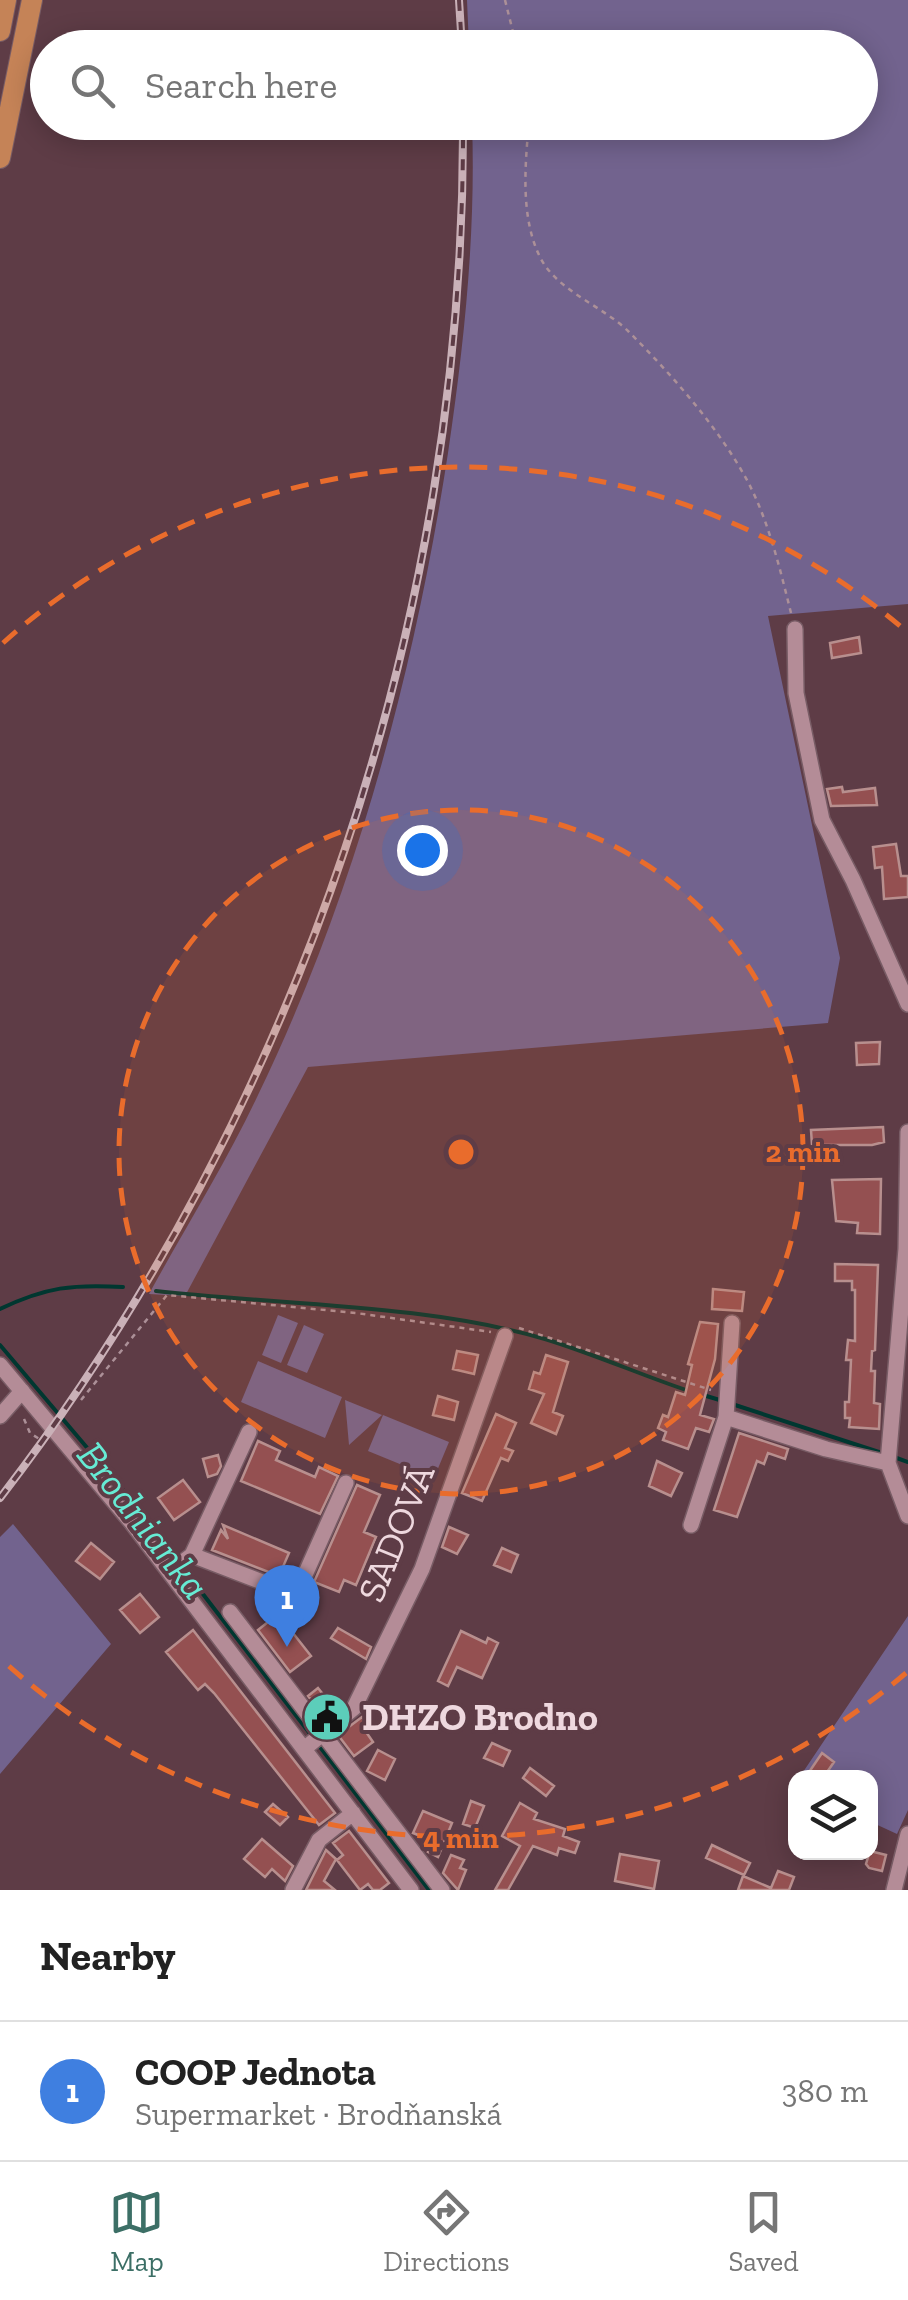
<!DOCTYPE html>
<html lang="en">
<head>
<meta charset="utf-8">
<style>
  body { margin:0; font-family:"Zilla Slab",serif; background:#f6f6f6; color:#222 }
  .controls { position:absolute; right:30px; bottom:30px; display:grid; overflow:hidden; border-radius:20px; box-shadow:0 5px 25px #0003 }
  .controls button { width:90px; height:90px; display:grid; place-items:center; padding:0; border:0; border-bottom:2px solid #e0e0e0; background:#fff; color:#222; font:50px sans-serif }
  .you { position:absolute; left:422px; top:850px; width:35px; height:35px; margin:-25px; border:8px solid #fff; border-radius:50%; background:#1a73e8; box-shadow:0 0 0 15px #1a73e833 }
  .badge { display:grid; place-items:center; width:65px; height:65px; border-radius:50%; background:#3c6f66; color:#fff; font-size:32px; font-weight:700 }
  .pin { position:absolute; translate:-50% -82px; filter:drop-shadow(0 2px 5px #0008) }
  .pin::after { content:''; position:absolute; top:52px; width:35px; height:30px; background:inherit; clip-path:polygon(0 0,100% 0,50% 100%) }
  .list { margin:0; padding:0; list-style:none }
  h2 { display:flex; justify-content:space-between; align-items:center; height:130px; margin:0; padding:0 40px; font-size:42px }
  h2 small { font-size:32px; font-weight:400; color:#767676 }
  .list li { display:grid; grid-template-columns:65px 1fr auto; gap:30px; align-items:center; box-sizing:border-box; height:140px; padding:0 40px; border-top:2px solid #e0e0e0 }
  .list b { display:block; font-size:38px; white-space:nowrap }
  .list p { margin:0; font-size:32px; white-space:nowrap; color:#767676 }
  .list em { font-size:32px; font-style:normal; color:#767676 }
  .icon { flex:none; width:55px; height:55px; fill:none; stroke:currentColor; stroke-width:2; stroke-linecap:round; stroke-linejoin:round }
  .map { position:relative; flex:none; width:908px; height:1890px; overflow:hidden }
  .search { position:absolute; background:#fff; box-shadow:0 5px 25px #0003; left:30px; right:30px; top:30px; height:110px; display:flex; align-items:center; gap:25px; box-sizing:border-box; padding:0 35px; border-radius:55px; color:#767676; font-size:38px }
  .sheet { height:270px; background:#fff }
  nav { display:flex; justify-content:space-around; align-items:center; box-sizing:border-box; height:140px; border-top:2px solid #e0e0e0; background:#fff; font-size:28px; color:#767676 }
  nav a { display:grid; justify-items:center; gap:5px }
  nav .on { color:#3c6f66 }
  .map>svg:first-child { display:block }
</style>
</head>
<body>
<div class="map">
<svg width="908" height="1890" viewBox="0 0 908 1890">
  <rect width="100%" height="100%" fill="#5e3c46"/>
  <path fill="#72638e" d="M 467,0 L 908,0 L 908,604 L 768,616 L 840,958 L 828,1023 L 308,1067 L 185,1296 L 149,1294 C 185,1228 226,1163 258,1095 C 355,894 414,674 448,453 C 464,345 476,233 472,123 L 860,122 L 860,48 L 469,47 Z
    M 278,1315 L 298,1323 L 281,1363 L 262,1355 Z
    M 304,1325 L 324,1334 L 307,1373 L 287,1365 Z
    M 258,1361 L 342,1397 L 325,1438 L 241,1402 Z
    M 345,1400 L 382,1415 L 349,1445 Z
    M 383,1415 L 449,1442 L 434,1478 L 368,1451 Z
    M 13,1524 L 111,1644 L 0,1774 L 0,1537 Z
    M 908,1616 L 908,1810 L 897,1834 L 871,1822 L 870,1778 L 823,1777 L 834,1762 L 823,1754 L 811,1772 L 799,1778 Z"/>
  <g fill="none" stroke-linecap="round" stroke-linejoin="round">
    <path stroke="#003730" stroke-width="4" d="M 156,1291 C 281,1305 425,1304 545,1339 C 594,1354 641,1375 689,1391
      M 0,1309 C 46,1287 73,1284 123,1287
      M 0,1345 L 128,1496 L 177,1560
      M 703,1395 L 723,1401
      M 732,1404 L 885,1454
      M 894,1457 L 908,1462
      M 183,1568 L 311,1735
      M 317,1743 L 429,1890"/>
  </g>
  <path fill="#945051" stroke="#b88f8e" stroke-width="2.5" d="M 859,637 L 861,653 L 832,658 L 830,643 Z
    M 842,787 L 843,792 L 875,788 L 877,805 L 831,806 L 827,789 Z
    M 896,844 L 901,876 L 908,876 L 908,897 L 884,899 L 882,867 L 875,868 L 873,847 Z
    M 880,1042 L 879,1064 L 857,1065 L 856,1043 Z
    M 883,1127 L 884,1142 L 872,1145 L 812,1145 L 811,1130 Z
    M 881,1179 L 880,1234 L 857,1233 L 858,1223 L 836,1221 L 832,1180 Z
    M 835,1264 L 878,1265 L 875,1350 L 872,1351 L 871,1371 L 875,1371 L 874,1403 L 880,1404 L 879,1429 L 849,1427 L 850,1418 L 845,1418 L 845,1402 L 849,1402 L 851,1360 L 846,1360 L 848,1340 L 855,1341 L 855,1290 L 852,1290 L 852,1281 L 835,1281 Z
    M 713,1289 L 744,1292 L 742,1311 L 712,1309 Z
    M 700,1322 L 718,1324 L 715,1359 L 700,1415 L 714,1419 L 709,1432 L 696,1428 L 688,1449 L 663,1440 L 666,1432 L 658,1428 L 663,1415 L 668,1417 L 676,1392 L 685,1395 L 692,1365 L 688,1364 Z
    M 457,1351 L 478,1355 L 474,1374 L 453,1369 Z
    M 546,1355 L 568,1362 L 553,1412 L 563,1416 L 556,1434 L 531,1423 L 544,1394 L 529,1389 L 534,1372 L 540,1374 Z
    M 438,1396 L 458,1402 L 454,1420 L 433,1415 Z
    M 496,1414 L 516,1423 L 505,1448 L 513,1451 L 508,1461 L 501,1458 L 482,1501 L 462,1493 Z
    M 739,1433 L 788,1449 L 785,1459 L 768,1453 L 764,1464 L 757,1461 L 737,1517 L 714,1510 Z
    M 258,1441 L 280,1451 L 276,1460 L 315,1477 L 319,1467 L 338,1476 L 320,1514 L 241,1481 Z
    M 218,1455 L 221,1466 L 217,1474 L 208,1477 L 203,1459 Z
    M 657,1461 L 682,1473 L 671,1496 L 649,1486 Z
    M 183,1480 L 200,1502 L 174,1520 L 158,1498 Z
    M 357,1485 L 380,1495 L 364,1532 L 376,1537 L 356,1585 L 344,1580 L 339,1592 L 314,1582 Z
    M 223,1525 L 289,1553 L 279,1576 L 212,1550 L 221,1530 L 228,1539 Z
    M 449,1527 L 468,1535 L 457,1554 L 442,1547 Z
    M 91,1543 L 114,1562 L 100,1579 L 76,1561 Z
    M 502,1548 L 518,1555 L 511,1572 L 494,1565 Z
    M 140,1594 L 159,1617 L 140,1633 L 120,1610 Z
    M 278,1614 L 311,1656 L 290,1672 L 258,1630 Z
    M 338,1628 L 371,1647 L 366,1659 L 331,1638 Z
    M 193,1630 L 335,1813 L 319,1825 L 214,1693 L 205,1684 L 198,1690 L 166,1652 Z
    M 461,1631 L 486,1643 L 488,1638 L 498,1643 L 482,1678 L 457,1667 L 448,1686 L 438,1681 Z
    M 318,1688 L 335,1709 L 325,1718 L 308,1696 Z
    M 362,1717 L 368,1726 L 364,1729 L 373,1742 L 354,1756 L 338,1735 Z
    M 492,1743 L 510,1751 L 503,1766 L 484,1758 Z
    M 378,1750 L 395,1759 L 385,1780 L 367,1771 Z
    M 822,1753 L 834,1762 L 823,1778 L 805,1778 Z
    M 530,1768 L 554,1786 L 546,1796 L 523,1778 Z
    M 471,1801 L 484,1806 L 475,1828 L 463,1824 Z
    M 520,1803 L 537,1813 L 534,1819 L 565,1829 L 563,1836 L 579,1842 L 575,1853 L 559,1848 L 557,1855 L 533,1846 L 508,1890 L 495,1890 L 520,1846 L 502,1836 Z
    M 273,1804 L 288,1817 L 280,1825 L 265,1812 Z
    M 423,1811 L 452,1823 L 438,1857 L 428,1852 L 433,1841 L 413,1833 Z
    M 349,1831 L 389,1883 L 380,1890 L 373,1890 L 368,1884 L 360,1890 L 337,1860 L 343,1855 L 333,1843 Z
    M 262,1839 L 293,1866 L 285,1881 L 272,1869 L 265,1877 L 244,1859 Z
    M 712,1845 L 750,1863 L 744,1875 L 706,1858 Z
    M 326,1850 L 336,1859 L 324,1881 L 335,1890 L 306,1890 Z
    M 870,1851 L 886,1855 L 882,1871 L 869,1868 L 866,1864 Z
    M 620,1854 L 659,1861 L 654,1889 L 615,1881 Z
    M 451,1855 L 464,1860 L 460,1868 L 466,1870 L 458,1890 L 443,1873 Z
    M 778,1871 L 794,1877 L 789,1890 L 738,1890 L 743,1876 L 771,1888 Z"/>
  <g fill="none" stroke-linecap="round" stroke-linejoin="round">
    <g stroke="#785c65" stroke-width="18">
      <path id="minor" d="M 795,629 L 796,693 L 822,820 L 853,880 L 908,1004
        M 908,1132 L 906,1249 L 888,1463 L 908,1516
        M 0,1365 L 132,1523 L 411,1890
        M 0,1416 L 22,1391
        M 726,1417 L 826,1449 L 888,1463
        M 691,1525 L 726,1417 L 732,1323
        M 192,1555 L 296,1595 L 346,1483
        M 170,1572 L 192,1555 L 249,1432
        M 230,1612 L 442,1890
        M 304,1749 L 354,1708 L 422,1569 L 505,1336
        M 293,1890 L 319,1840 L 353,1813
        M 894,1890 L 908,1834"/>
    </g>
    <g stroke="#785c65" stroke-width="22">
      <path id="major" d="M 0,31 L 6,0
        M 0,158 L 32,0"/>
    </g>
    <path stroke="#ac9098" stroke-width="2.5" stroke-dasharray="5 5" stroke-linecap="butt" d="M 505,0 L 517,48
      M 529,122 C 525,165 520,219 541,259 C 559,292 603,306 629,332 C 672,375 719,428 748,482 C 769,522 780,569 791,613
      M 519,1328 L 711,1390
      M 81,1400 L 167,1295 L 356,1313 L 491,1332
      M 24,1419 L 30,1433 L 44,1442"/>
    <use href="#minor" stroke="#b48c97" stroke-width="15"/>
    <use href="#major" stroke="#c58357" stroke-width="20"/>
    <g stroke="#cab1b8" stroke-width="8">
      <path id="rail" d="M 459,0 L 462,48
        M 0,1498 C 301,1108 465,615 463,122"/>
    </g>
    <use href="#rail" stroke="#5e3c46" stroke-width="4" stroke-dasharray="11" stroke-linecap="butt"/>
  </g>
  <circle cx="461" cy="1152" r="342" fill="#e96c2c" fill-opacity=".12"/>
  <g fill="none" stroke="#e96c2c" stroke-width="5" stroke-dasharray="18 12">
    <circle cx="461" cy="1152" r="342"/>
    <path d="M906 1673A685 685 0 0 1 3 1661M3 643A685 685 0 0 1 906 631"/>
  </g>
  <defs>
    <g id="civic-disc" transform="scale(2.5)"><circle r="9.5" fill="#5cceba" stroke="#5e3c46"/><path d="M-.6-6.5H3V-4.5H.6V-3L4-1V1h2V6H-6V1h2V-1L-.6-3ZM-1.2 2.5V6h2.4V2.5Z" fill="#111"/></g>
  </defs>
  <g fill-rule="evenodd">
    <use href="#civic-disc" x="327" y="1717"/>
  </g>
  <g text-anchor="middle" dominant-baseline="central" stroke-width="8" stroke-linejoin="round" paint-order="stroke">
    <g font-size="38" fill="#eed8de" stroke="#5e3c46">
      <text transform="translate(396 1533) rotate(-68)">SADOVÁ</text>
    </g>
    <g font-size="38" font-weight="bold" fill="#eed8de" stroke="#5e3c46" text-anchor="start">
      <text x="362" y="1717">DHZO Brodno</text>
    </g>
    <g font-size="40" font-style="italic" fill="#66ebd4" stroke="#5e3c46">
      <text transform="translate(144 1520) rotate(52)">Brodnianka</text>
    </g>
  </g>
  <circle cx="461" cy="1152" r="15" fill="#e96c2c" stroke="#5e3c46" stroke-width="5"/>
  <g font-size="30" text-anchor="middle" font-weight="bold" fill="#e96c2c" stroke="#5e3c46" stroke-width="8" stroke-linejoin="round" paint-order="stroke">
    <text x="803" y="1162">2 min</text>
    <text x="461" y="1848">4 min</text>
  </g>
</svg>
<div class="controls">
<button><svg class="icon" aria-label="layers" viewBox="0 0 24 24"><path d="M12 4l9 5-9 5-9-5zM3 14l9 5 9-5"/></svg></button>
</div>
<div class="you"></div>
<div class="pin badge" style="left:287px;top:1647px;background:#3f7fe0">1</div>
<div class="search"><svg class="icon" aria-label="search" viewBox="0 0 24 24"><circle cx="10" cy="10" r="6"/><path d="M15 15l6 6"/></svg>Search here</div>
</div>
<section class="sheet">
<h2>Nearby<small></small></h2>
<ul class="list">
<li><span class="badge" style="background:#3f7fe0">1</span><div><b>COOP Jednota</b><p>Supermarket · Brodňanská</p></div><em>380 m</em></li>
</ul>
</section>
<nav>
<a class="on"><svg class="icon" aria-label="map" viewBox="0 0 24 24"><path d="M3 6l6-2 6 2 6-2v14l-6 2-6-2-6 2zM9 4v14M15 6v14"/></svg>Map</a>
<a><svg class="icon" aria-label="directions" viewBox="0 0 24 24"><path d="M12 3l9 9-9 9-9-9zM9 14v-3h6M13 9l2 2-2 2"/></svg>Directions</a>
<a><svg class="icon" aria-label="saved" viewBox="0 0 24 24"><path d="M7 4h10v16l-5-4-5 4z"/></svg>Saved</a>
</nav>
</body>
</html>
